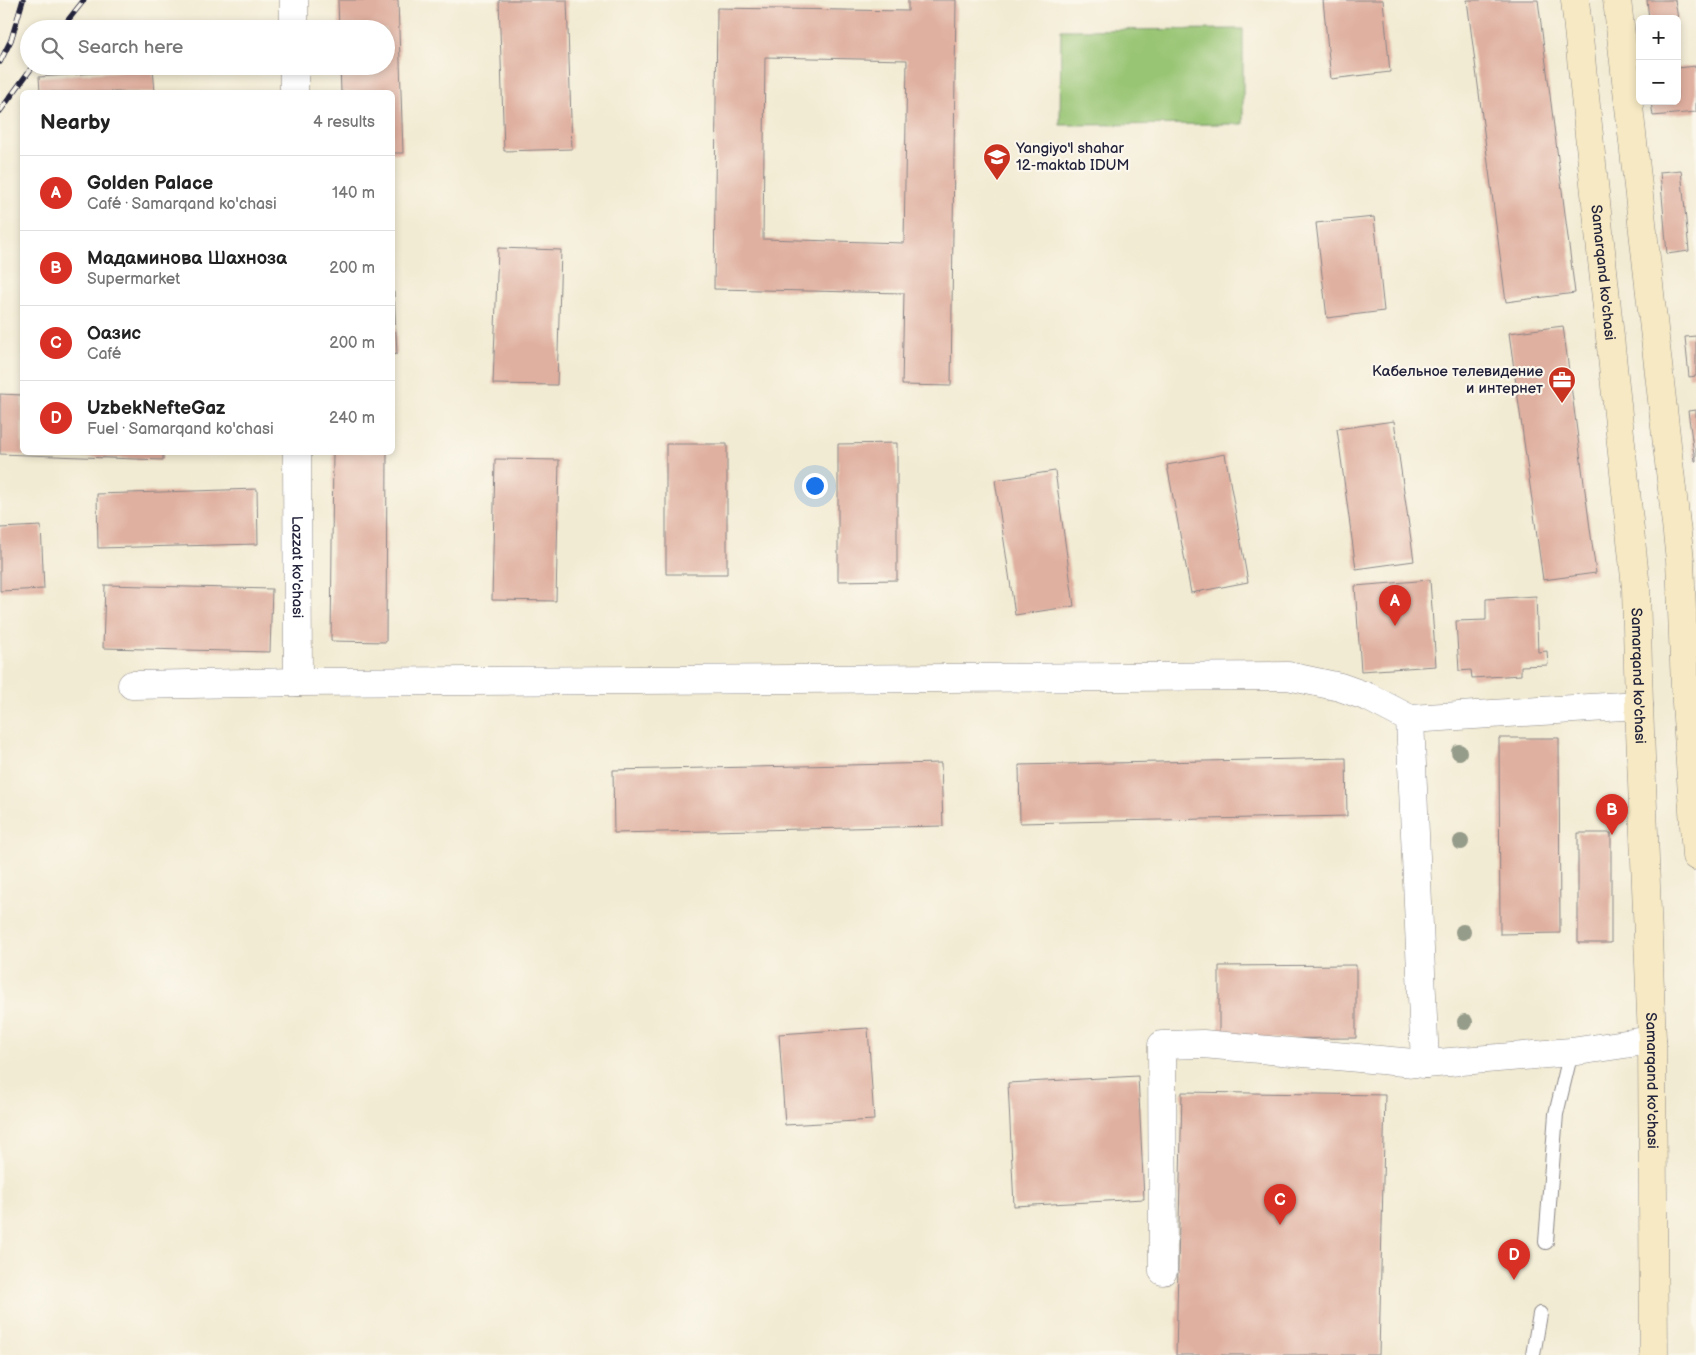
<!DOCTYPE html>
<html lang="en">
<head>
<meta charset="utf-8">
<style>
  body { margin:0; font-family:"Balsamiq Sans",sans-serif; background:#f6f6f6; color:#222 }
  .controls { position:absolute; right:15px; top:15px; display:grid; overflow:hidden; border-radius:8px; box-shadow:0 2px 8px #0003 }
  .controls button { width:45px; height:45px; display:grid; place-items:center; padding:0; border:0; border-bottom:1px solid #e0e0e0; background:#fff; color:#222; font:25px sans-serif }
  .you { position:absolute; left:814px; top:485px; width:18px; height:18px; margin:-12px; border:4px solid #fff; border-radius:50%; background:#1a73e8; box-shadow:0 0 0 8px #1a73e833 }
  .badge { display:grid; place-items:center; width:32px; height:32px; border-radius:50%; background:#d93025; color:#fff; font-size:16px; font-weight:700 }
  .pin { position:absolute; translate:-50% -41px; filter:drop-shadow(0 1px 2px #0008) }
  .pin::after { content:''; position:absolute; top:26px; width:18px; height:15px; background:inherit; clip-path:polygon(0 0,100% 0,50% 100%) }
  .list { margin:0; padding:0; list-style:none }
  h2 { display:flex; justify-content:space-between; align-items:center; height:65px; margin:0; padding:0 20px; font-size:21px }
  h2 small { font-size:16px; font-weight:400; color:#767676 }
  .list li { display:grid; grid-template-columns:32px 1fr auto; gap:15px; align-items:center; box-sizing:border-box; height:75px; padding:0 20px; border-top:1px solid #e0e0e0 }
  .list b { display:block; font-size:19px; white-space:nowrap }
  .list p { margin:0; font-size:16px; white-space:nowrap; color:#767676 }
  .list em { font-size:16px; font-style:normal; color:#767676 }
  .icon { flex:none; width:28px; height:28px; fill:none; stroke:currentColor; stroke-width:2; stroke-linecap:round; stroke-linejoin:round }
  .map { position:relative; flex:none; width:1696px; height:1355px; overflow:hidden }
  .search { position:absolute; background:#fff; box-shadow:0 2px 8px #0003; left:20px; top:20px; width:375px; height:55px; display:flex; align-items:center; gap:12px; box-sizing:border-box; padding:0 18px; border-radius:28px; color:#767676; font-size:19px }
  .panel { position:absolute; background:#fff; box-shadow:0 2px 8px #0003; left:20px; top:90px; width:375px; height:365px; border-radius:8px }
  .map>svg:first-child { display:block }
</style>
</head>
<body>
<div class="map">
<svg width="1696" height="1355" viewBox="0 0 1696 1355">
  <rect width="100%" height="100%" fill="#fbf7ec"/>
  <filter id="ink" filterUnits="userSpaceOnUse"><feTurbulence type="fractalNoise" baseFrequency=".02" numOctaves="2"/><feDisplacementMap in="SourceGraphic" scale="10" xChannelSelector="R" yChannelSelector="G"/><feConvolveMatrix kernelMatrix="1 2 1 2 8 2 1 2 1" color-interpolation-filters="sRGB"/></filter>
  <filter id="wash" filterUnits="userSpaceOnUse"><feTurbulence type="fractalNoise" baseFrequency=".0096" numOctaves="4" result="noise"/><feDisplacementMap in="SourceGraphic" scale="20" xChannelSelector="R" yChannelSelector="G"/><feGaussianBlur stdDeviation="1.12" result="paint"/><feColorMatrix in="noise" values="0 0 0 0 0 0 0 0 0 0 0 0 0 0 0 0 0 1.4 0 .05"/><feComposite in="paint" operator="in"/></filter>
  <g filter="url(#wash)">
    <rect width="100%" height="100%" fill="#f2ebd3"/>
    <path fill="#98c573" stroke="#5d7457" d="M 1243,29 L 1243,124 L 1060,125 L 1061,30 Z"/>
    <g id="blocks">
      <path fill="#dfaf9f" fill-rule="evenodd" d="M 338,0 L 398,0 L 403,153 L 392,153 L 392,92 L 341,92 L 340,66 L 386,66 L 386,29 L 339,29 Z
        M 499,0 L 567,0 L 572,149 L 504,151 Z
        M 908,0 L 956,0 L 951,386 L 902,385 L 904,293 L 714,289 L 717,8 L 908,11 ZM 765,57 L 907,60 L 904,243 L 763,239 Z
        M 1323,0 L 1383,0 L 1390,72 L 1331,79 Z
        M 1467,0 L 1538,0 L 1575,293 L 1506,302 Z
        M 1647,0 L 1675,0 L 1678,19 L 1649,19 Z
        M 1696,66 L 1696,112 L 1653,116 L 1651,101 L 1677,101 L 1677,68 Z
        M 153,69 L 155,92 L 40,92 L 39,77 Z
        M 1681,170 L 1689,251 L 1667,254 L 1660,172 Z
        M 1374,217 L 1384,311 L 1327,318 L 1316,223 Z
        M 498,248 L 561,250 L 557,385 L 493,384 Z
        M 392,292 L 394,292 L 397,354 L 392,355 Z
        M 1563,326 L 1596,573 L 1543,580 L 1509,333 Z
        M 1696,336 L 1696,376 L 1689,377 L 1685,337 Z
        M 0,394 L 22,395 L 22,452 L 163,452 L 163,460 L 0,454 Z
        M 1696,410 L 1696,461 L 1695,461 L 1688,411 Z
        M 1394,421 L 1414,561 L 1356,569 L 1337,429 Z
        M 897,443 L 897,580 L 838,581 L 838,444 Z
        M 666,444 L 727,444 L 727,574 L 666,574 Z
        M 333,452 L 387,452 L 386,642 L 331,641 Z
        M 1225,454 L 1248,582 L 1191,593 L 1167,465 Z
        M 495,459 L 559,460 L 556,601 L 492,600 Z
        M 1055,471 L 1074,606 L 1015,615 L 995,480 Z
        M 257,489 L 258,544 L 98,548 L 97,494 Z
        M 41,526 L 44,589 L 0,591 L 0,528 Z
        M 1430,580 L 1436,666 L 1361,671 L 1355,586 Z
        M 105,585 L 272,589 L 270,652 L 103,648 Z
        M 1536,596 L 1538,652 L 1547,651 L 1548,665 L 1521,666 L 1521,675 L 1472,678 L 1471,670 L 1459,671 L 1456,621 L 1486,620 L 1486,599 Z
        M 1499,738 L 1559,738 L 1560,933 L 1500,934 Z
        M 1346,758 L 1347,816 L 1020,823 L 1019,765 Z
        M 941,763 L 943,826 L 614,833 L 613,770 Z
        M 1578,833 L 1611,833 L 1611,943 L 1578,943 Z
        M 1356,965 L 1356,1038 L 1219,1039 L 1219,966 Z
        M 868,1028 L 874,1120 L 785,1125 L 779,1034 Z
        M 1138,1076 L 1144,1199 L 1014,1206 L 1008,1083 Z
        M 1182,1092 L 1385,1095 L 1379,1355 L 1176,1355 Z"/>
    </g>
  </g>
  <g filter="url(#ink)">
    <use href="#blocks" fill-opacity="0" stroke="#8a8687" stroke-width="1"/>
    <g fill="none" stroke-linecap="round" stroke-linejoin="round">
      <g stroke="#8a8687" stroke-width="16">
        <path id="lane" d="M 1546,1242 L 1556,1114 L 1571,1052
          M 1533,1355 L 1540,1314"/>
      </g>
      <g stroke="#8a8687" stroke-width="29">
        <g id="street">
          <path d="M 294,0 L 294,29"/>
          <path d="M 294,66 L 294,92"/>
          <path id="s1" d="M 297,452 L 298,682"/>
          <path d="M 132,685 L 298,682 L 1288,676 L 1340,687 L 1368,697 L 1410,719 L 1639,705"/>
          <path d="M 1410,719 L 1425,1064 L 1571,1052 L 1652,1040"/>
          <path d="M 1163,1271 L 1162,1045 L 1203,1044 L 1425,1064"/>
        </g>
      </g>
      <g stroke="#8a8687" stroke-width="29">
        <g id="secondary">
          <path id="s2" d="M 1575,0 L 1636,588 L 1639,705 L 1652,1040 L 1654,1355"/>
          <path d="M 1617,0 L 1680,560 L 1685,687 L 1696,856"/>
        </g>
      </g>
      <use href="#lane" stroke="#fff" stroke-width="14"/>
      <use href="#street" stroke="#fff" stroke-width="28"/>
      <use href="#secondary" stroke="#f6e9c3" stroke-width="28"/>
      <g stroke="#22223b" stroke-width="5.5">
        <path id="rail" d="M 61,29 L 84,0
          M 0,62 L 11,40 L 23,0
          M 0,111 L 33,66"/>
      </g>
      <use href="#rail" stroke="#fbf7ec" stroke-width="4" stroke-dasharray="11" stroke-linecap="butt"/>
    </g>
    <g fill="#969c8a">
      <circle cx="1459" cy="752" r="8"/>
      <circle cx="1461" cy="842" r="8"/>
      <circle cx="1463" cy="932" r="8"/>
      <circle cx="1465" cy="1022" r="8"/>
    </g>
  </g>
  <defs>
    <g id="school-pin" transform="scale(1.4375)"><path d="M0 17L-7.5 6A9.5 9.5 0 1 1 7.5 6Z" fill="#c8321e" stroke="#fbf7ec"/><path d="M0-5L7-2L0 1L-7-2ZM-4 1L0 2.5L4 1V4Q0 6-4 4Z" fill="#fff"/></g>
    <g id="office-pin" transform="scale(1.4375)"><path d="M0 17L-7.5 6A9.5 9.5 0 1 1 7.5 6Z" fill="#c8321e" stroke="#fbf7ec"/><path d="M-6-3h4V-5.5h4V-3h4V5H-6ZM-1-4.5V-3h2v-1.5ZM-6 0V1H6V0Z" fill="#fff"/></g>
  </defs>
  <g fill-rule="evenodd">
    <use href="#school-pin" x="997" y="157"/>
    <use href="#office-pin" x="1562" y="380"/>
  </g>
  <g text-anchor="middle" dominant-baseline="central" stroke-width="4.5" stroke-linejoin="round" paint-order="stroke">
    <g font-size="15" fill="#22223b" stroke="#fbf7ec" text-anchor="start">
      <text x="1016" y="148">Yangiyo'l shahar<tspan x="1016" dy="17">12-maktab IDUM</tspan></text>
      <text x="1543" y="371" text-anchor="end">Кабельное телевидение<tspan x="1543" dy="17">и интернет</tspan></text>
    </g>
    <g font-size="15" fill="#22223b" stroke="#fbf7ec">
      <text stroke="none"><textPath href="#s2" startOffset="274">Samarqand ko'chasi</textPath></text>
      <text stroke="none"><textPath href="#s1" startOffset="115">Lazzat ko'chasi</textPath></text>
      <text stroke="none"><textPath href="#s2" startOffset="679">Samarqand ko'chasi</textPath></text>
      <text stroke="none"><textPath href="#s2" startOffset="1084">Samarqand ko'chasi</textPath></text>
    </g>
  </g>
</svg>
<div class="controls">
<button>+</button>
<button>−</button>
</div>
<div class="you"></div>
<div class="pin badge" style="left:1395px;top:626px">A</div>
<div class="pin badge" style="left:1612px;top:835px">B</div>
<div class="pin badge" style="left:1280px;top:1225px">C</div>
<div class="pin badge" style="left:1514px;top:1280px">D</div>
<div class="search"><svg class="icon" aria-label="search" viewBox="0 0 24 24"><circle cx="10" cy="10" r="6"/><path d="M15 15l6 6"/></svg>Search here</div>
<section class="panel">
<h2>Nearby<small>4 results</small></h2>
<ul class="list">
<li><span class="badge">A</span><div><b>Golden Palace</b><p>Café · Samarqand ko'chasi</p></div><em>140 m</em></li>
<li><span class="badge">B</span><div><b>Мадаминова Шахноза</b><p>Supermarket</p></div><em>200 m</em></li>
<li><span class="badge">C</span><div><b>Оазис</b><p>Café</p></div><em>200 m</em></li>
<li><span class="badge">D</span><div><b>UzbekNefteGaz</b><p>Fuel · Samarqand ko'chasi</p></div><em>240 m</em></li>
</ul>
</section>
</div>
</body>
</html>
